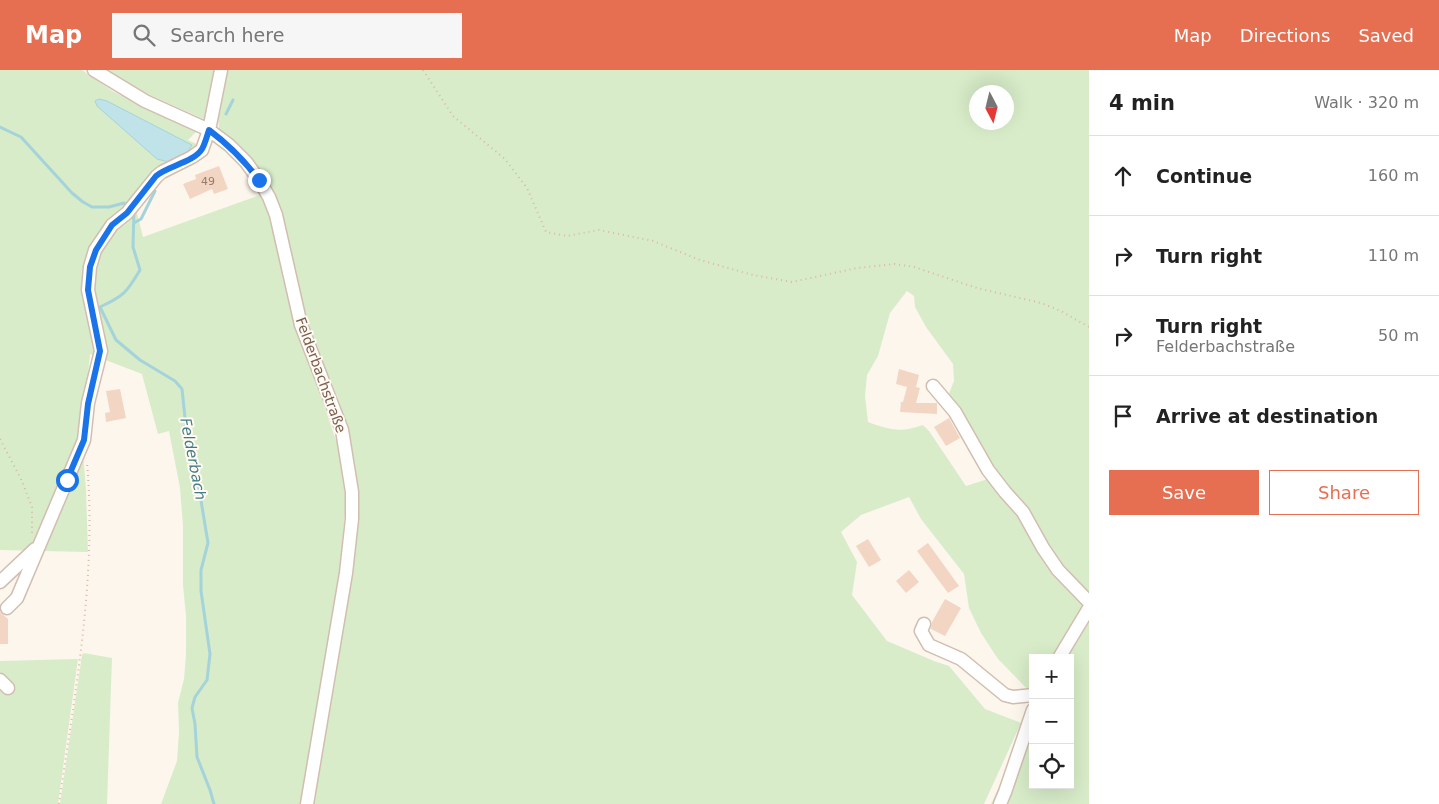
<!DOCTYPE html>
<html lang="en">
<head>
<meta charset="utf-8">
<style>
  body { margin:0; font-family:"DejaVu Sans",sans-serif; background:#f6f6f6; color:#222 }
  .controls { position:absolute; right:15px; bottom:15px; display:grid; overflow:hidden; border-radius:0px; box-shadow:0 5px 20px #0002 }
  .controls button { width:45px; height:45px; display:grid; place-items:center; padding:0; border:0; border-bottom:1px solid #e0e0e0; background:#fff; color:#222; font:25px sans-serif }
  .compass { position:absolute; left:969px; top:15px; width:45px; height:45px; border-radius:50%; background:#fff; box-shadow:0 5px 20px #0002; rotate:173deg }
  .stop { position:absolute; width:15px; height:15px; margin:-11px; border:4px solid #1a73e8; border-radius:50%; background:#fff }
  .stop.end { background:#1a73e8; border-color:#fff; box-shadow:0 1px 5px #0008 }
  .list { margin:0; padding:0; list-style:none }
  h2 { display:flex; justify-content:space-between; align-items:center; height:65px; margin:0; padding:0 20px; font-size:21px }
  h2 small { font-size:16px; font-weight:400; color:#767676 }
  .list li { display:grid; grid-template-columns:32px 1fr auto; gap:15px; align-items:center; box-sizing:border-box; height:80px; padding:0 20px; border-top:1px solid #e0e0e0 }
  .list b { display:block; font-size:19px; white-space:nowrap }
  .list p { margin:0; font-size:16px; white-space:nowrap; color:#767676 }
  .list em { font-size:16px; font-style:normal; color:#767676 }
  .actions { display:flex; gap:10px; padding:15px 20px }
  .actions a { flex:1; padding:11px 0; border:1px solid #e76f51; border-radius:0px; text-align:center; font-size:18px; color:#e76f51 }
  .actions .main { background:#e76f51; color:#fff }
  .icon { flex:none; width:28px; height:28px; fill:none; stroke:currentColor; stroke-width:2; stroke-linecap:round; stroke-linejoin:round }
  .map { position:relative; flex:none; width:1089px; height:734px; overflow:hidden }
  header { display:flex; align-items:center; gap:30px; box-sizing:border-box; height:70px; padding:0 25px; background:#e76f51; color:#fff }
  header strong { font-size:24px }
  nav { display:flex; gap:28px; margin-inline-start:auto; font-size:18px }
  .search { width:350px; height:45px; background:#f6f6f6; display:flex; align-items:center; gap:12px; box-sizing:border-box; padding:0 18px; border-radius:0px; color:#767676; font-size:19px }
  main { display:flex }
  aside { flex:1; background:#fff }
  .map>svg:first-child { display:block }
</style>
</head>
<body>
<header>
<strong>Map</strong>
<div class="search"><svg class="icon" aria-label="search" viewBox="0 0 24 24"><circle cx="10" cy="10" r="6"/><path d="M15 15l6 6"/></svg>Search here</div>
<nav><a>Map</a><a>Directions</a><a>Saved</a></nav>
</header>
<main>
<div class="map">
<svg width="1089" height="734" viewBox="0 0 1089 734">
  <rect width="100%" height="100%" fill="#fdf6ec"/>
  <path fill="#d8ecc9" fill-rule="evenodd" d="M 0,0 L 82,0 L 114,22 L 197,61 L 188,70 L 201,76 L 134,131 L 143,167 L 260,125 L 267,138 L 275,165 L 299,263 L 338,376 L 346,431 L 340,500 L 315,659 L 301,734 L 161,734 L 177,691 L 179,662 L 178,633 L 184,609 L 186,585 L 186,546 L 183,515 L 183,456 L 180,418 L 169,361 L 158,364 L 142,304 L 90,284 L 82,370 L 86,420 L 88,482 L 0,480 Z
    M 106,0 L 218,0 L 208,51 L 150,25 Z
    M 225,0 L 1089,0 L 1089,525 L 1081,521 L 1005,419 L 948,326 L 954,311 L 953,294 L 926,257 L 915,237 L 914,226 L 907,221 L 890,243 L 878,286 L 867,305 L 865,326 L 868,352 C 890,360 901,363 923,355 L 929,361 L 966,416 L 991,408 L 1084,535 L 1057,588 L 1033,588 L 1033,625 L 998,589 L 981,563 L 969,538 L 964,504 L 921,449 L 909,427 L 861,445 L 841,462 L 857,492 L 852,525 L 887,571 L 934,591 L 949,596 L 985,639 L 1021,653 L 984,734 L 312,734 L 359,444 L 355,394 L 345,351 L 337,326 L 317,278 L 306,246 L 281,141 L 267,112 L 250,89 L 219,60 L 218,45 ZM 976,22 L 1006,22 L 1006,52 L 976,52 Z
    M 1089,542 L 1089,734 L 991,734 L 1033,646 L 1033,715 L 1070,715 L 1070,588 L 1061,588 Z
    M 84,583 L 112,588 L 107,734 L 60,734 L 82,585 Z
    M 78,589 L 58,734 L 0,734 L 0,591 Z"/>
  <path fill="#bfe3e8" stroke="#a5d3da" d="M 99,29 L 107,31 L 192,75 L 185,86 L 173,93 L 157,89 L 97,36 L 95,31 Z"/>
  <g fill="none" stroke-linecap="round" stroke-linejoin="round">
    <path stroke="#a5d3da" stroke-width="3" d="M 226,44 L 233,30
      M 0,57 L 21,67 L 72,123 L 83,132 L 92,137 L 109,137 L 124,133 L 129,136
      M 134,140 L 133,177 L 140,200 C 127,222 124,226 100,237 L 116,270 L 140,290 L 175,311 L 182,319 L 187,367 L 194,388 L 208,473 L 201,500 L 201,521 L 210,584 L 207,610 L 195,627 L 192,638 L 195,654 L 197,687 L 210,720 L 214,734
      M 134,153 L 141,149 L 155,121"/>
  </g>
  <path fill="#f3d5c3" d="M 219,96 L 228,119 L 214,124 L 212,119 L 190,129 L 183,114 L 196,109 L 195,105 Z
    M 899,299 L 919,305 L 916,317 L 920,318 L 916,333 L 937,333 L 937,344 L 900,342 L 901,332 L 903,332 L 907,317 L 896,314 Z
    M 120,319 L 126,348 L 106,352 L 105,343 L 110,342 L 106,321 Z
    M 949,348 L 960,368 L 946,376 L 934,357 Z
    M 868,469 L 881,490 L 869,497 L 856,476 Z
    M 928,473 L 959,516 L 948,523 L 917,481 Z
    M 909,500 L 919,512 L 906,523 L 896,511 Z
    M 945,529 L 961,538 L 945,566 L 931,559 L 932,552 Z
    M 0,542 L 8,549 L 8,574 L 0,574 Z"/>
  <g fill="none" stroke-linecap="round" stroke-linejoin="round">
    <g stroke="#d1beb0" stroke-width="15">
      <path id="minor" d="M 94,0 L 145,31 L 209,60 L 229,75 L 246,92 L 259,110 L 269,127 L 276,145 L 301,255 L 342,360 L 352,422 L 352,449 L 346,503 L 307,734
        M 933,316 L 955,342 L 988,400 L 1005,422 L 1023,442 L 1043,478 L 1058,500 L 1089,532
        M 0,512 L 35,479
        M 7,538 L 17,528 L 84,370 L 88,333 L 101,281 L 88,220 L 90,197 L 95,180 L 112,155 L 127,143 L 157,106 L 162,102 L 192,87 L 202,80 L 209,60 L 221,0
        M 924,554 L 921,561 L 929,575 L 961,589 L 1005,625 L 1013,627 L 1033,625
        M 1059,588 L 1089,538
        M 0,610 L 8,618
        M 1000,734 L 1005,722 L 1033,640"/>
    </g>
    <path stroke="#d9b8a5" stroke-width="2" stroke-dasharray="1 4" stroke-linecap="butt" d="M 423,0 L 453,46 L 505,89 L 527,118 L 546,162 L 567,166 L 599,160 L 653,171 L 700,190 L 753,205 L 792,212 L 857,198 L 895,194 L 914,197 L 977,218 L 1041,233 L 1061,241 L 1089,257
      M 0,369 L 21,409 L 32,437 L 32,463
      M 59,734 C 75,621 97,508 87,393"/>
    <use href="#minor" stroke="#fff" stroke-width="12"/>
  </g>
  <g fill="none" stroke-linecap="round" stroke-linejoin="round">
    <path stroke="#1a73e8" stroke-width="6" d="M 67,410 L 84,370 L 88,334 L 100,281 L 88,220 L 90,197 L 96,180 L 112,155 L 127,143 L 156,106 C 168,96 194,92 202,79 C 205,74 207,66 209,60 C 229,75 244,90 259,110"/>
  </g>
  <g text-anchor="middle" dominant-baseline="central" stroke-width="4" stroke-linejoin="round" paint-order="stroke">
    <g font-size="11" fill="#987a6a">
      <text x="208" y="111">49</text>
    </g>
    <g font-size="14" fill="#7a5c4d" stroke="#fffaf3">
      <text transform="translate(321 305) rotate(70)">Felderbachstraße</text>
    </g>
    <g font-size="15" font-style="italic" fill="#437c86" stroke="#fffaf3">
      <text transform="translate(193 389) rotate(79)">Felderbach</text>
    </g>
  </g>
</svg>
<div class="controls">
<button>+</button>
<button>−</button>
<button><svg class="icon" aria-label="locate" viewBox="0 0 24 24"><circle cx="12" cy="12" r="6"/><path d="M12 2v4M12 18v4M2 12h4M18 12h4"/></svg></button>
</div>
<svg class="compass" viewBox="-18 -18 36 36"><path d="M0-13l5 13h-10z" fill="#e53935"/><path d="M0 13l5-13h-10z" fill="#767676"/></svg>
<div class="stop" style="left:67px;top:410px"></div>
<div class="stop end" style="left:259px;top:110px"></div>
</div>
<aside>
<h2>4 min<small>Walk · 320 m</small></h2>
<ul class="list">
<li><svg class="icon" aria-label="ahead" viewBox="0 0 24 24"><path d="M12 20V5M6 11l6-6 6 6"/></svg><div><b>Continue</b></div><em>160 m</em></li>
<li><svg class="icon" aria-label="right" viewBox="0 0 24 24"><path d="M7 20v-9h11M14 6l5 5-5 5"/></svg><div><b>Turn right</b></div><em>110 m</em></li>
<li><svg class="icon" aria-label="right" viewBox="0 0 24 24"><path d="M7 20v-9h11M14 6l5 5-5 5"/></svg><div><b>Turn right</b><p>Felderbachstraße</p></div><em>50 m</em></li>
<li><svg class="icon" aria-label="arrive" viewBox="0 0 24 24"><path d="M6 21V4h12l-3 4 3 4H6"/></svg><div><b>Arrive at destination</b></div></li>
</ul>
<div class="actions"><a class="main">Save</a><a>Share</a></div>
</aside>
</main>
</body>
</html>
